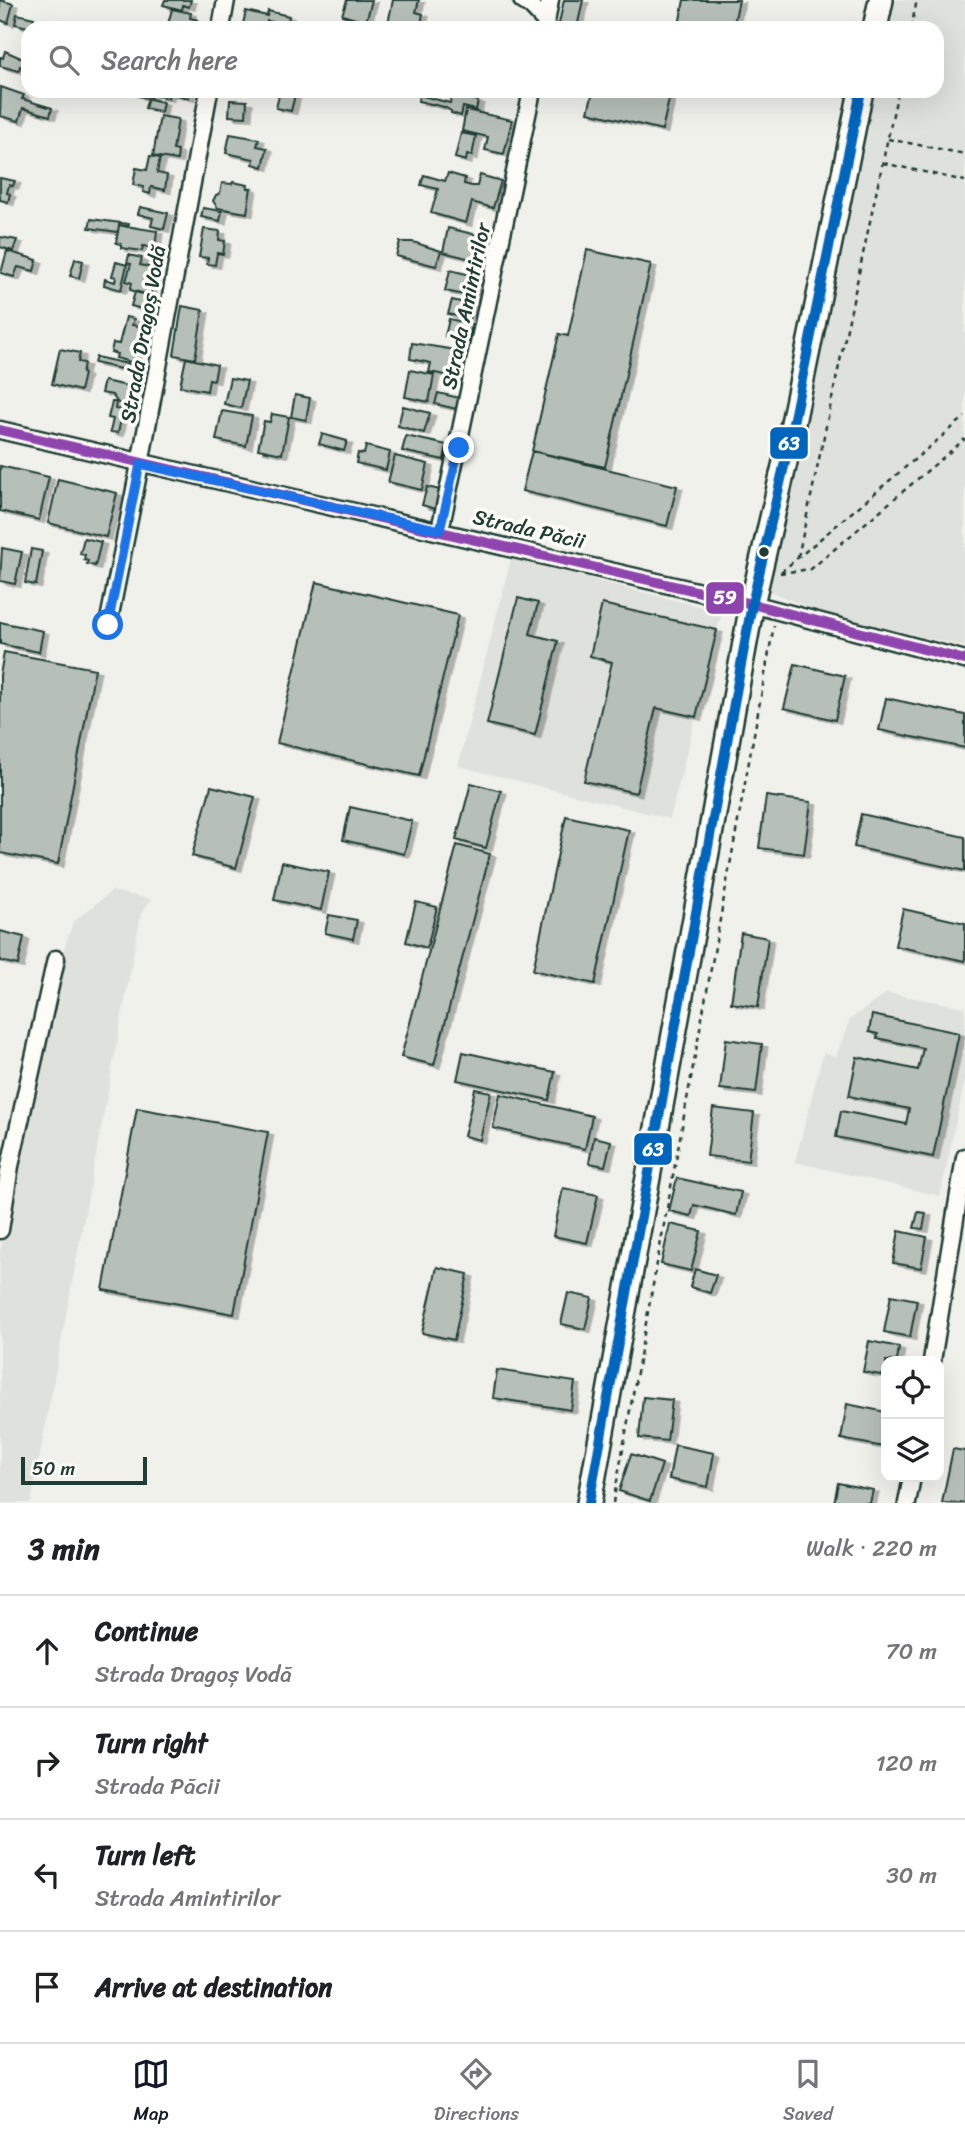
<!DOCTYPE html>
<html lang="en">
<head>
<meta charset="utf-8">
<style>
  body { margin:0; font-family:Sriracha,sans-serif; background:#f2f2f2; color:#202124 }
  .controls { position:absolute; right:21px; bottom:21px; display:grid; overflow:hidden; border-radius:14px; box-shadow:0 7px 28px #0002 }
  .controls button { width:63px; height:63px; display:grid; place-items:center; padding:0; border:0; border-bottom:2px solid #e0e0e0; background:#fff; color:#202124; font:35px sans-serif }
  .scale { position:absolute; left:21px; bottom:18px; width:126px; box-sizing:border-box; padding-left:7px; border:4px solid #1f3d34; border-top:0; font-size:19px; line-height:24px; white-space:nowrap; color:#1f3d34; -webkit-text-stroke:5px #fdfcf7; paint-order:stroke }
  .stop { position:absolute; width:21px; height:21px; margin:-16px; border:5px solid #1a73e8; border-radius:50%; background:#fff }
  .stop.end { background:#1a73e8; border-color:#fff; box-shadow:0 2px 7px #0008 }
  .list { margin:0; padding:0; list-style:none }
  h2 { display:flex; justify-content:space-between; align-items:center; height:91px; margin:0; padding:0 28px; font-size:30px }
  h2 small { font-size:23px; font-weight:400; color:#757577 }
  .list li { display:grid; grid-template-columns:46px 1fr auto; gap:21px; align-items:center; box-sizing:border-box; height:112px; padding:0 28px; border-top:2px solid #e0e0e0 }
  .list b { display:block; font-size:26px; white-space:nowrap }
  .list p { margin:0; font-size:23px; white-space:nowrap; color:#757577 }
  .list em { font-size:23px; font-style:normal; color:#757577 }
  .icon { flex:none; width:38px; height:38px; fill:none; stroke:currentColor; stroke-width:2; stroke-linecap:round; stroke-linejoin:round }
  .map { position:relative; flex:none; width:965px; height:1503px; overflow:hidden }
  .search { position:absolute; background:#fff; box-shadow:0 7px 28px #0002; left:21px; right:21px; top:21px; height:77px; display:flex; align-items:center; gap:18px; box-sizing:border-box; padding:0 24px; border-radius:21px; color:#757577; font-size:26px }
  .sheet { height:539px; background:#fff }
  nav { display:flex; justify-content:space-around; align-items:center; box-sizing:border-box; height:98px; border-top:2px solid #e0e0e0; background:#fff; font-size:19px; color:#757577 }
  nav a { display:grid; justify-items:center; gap:4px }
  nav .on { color:#111827 }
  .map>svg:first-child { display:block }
</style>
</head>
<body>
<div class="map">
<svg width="965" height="1503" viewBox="0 0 965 1503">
  <defs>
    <filter id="shadow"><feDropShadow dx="5.5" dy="3" stdDeviation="0" flood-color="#0004"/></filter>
  </defs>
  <rect width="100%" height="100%" fill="#f0f1eb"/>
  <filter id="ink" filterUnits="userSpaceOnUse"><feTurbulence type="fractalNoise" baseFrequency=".0143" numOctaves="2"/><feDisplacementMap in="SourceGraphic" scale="14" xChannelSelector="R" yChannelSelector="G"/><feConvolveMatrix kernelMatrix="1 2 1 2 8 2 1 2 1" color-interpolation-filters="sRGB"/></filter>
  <g filter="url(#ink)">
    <path fill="#dfe2dc" d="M 893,0 L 965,0 L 965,647 L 819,612 L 769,591 L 874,91 L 937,91 L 937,28 L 887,28 Z
      M 511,559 L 722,612 L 670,819 L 458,766 Z
      M 112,891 L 151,899 L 141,914 L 31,1503 L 0,1503 L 0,1252 L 60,961 L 73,922 Z
      M 887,993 L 965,1007 L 965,1079 L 940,1196 L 795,1162 L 823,1053 L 836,1056 L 850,1019 Z"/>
    <path fill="#b6bfb8" stroke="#1f3d34" stroke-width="2" filter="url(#shadow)" d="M 0,0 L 13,4 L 8,23 L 0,20 Z
      M 165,0 L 191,0 L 189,7 L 183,5 L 182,10 L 163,5 Z
      M 347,0 L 372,0 L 366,22 L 342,15 Z
      M 393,0 L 419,0 L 416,12 L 423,14 L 420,28 L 387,28 Z
      M 564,0 L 583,0 L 577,28 L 558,28 Z
      M 684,0 L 739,0 L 733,28 L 694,28 L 679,25 Z
      M 172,9 L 191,13 L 190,18 L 198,20 L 196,28 L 171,28 L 172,25 L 168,24 Z
      M 246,11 L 267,16 L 268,11 L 289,16 L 287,28 L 273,28 L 274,23 L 277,23 L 267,21 L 266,28 L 242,28 Z
      M 17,14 L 34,18 L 32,28 L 15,24 Z
      M 5,51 L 28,61 L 26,68 L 20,66 L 19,71 L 0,66 L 0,57 L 3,58 Z
      M 1,87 L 24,95 L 22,99 L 52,108 L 50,116 L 23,108 L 19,121 L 0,116 Z
      M 139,91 L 152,91 L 150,99 L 163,102 L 161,112 L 145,108 L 148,98 L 138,96 Z
      M 158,91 L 190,91 L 189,98 L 169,93 L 168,98 L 157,96 Z
      M 280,91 L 296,91 L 291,111 L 276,108 Z
      M 593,91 L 671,91 L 662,130 L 588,112 Z
      M 419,95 L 450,103 L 452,95 L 478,101 L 476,110 L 463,107 L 461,116 L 451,113 L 451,111 L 444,107 L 418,101 Z
      M 230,100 L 247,101 L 246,117 L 229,116 Z
      M 466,110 L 512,120 L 504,154 L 485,150 L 488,137 L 462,131 Z
      M 160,116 L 178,119 L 173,150 L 178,151 L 177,160 L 153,156 Z
      M 461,133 L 476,136 L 472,156 L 467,155 L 466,161 L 455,158 Z
      M 230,134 L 259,139 L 257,146 L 267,148 L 263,167 L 253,164 L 254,159 L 226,153 Z
      M 150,156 L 160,158 L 157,173 L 167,175 L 165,190 L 151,187 L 150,194 L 143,192 L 144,187 L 133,185 L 136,168 L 147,170 Z
      M 448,173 L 465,178 L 464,184 L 472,186 L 477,186 L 480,175 L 501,181 L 493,208 L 472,202 L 466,223 L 431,213 L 438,189 L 421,185 L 424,175 L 445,181 Z
      M 0,178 L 15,181 L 13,186 L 9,185 L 7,193 L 10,194 L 8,202 L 0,200 Z
      M 233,182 L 248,185 L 247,188 L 251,188 L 247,213 L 218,208 L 213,201 L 216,195 L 220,193 L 222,183 L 232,184 Z
      M 140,207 L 168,213 L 164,229 L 151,226 L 153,218 L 138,214 Z
      M 203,208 L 222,211 L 220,221 L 201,217 Z
      M 91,219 L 129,224 L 128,227 L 119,225 L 118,232 L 89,228 Z
      M 119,225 L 157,231 L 155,248 L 143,246 L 142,251 L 121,248 L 121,244 L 116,243 Z
      M 448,228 L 481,236 L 475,260 L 443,252 Z
      M 204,229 L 220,231 L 219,240 L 225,241 L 223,254 L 217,253 L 215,265 L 207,264 L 208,258 L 199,257 Z
      M 0,237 L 17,240 L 13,251 L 0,247 Z
      M 400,242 L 413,242 L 441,251 L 436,266 L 396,256 Z
      M 587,250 L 651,264 L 605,467 L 532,451 L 559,334 L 568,336 Z
      M 7,251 L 37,260 L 34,271 L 18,267 L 14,277 L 1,273 Z
      M 129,255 L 142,258 L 140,265 L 156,269 L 150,295 L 130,290 L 132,283 L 126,281 L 131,264 L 127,263 Z
      M 75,259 L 83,261 L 79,278 L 70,276 Z
      M 116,262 L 127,265 L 121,290 L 104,285 L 105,279 L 115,282 L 116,277 L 112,276 Z
      M 450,270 L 479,277 L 474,297 L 445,291 Z
      M 135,292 L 151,296 L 149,305 L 143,304 L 142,309 L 131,306 Z
      M 452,300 L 473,305 L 469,319 L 448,314 Z
      M 182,306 L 203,310 L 195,359 L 174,355 Z
      M 126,317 L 134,319 L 132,325 L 143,327 L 134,363 L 116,358 L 117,354 L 111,352 L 113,343 L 119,344 Z
      M 449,319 L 472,324 L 468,342 L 445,336 Z
      M 412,343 L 462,351 L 457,377 L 429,372 L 431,363 L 410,359 Z
      M 60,349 L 80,353 L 78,362 L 84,363 L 82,373 L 84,374 L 80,391 L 52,384 Z
      M 96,357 L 132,365 L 130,371 L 94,363 Z
      M 186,358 L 217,365 L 214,380 L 209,379 L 207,391 L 180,386 Z
      M 410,370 L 434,375 L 429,402 L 405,397 Z
      M 230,378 L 247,381 L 241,408 L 224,404 Z
      M 104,381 L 132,387 L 125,405 L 118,403 L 112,395 L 101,393 Z
      M 438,393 L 464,399 L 461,410 L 435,404 Z
      M 295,395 L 310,398 L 306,420 L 291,417 Z
      M 112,402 L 116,402 L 115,409 L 123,410 L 118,433 L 110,432 L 113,419 L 108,418 Z
      M 403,406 L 430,413 L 424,433 L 398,426 Z
      M 222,411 L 252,416 L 246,446 L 216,440 Z
      M 272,414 L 289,417 L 282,454 L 258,449 L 264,421 L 270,422 Z
      M 322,434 L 347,441 L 344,451 L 319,444 Z
      M 406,436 L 447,445 L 444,460 L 402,451 Z
      M 366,446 L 390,452 L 386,470 L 356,463 L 358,453 L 364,454 Z
      M 532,451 L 677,486 L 667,526 L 522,491 Z
      M 395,456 L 428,464 L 422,490 L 388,482 Z
      M 0,466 L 49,477 L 39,520 L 0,511 Z
      M 58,479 L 117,493 L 106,537 L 48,523 Z
      M 427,487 L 440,490 L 435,509 L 422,505 Z
      M 84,538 L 101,542 L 95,566 L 87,564 L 88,561 L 84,560 L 85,555 L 80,554 Z
      M 2,548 L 22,552 L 15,584 L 0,581 Z
      M 31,549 L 42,551 L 36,585 L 25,583 Z
      M 316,582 L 458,615 L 419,776 L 277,743 Z
      M 518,598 L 538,603 L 530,634 L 558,641 L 535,735 L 487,724 Z
      M 602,604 L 717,630 L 696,717 L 656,708 L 636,793 L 584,781 L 612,662 L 590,656 Z
      M 0,622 L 43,631 L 39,652 L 0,644 Z
      M 4,652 L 95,669 L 58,864 L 0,853 L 0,675 Z
      M 795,664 L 845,676 L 835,720 L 784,708 Z
      M 886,698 L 965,715 L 965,748 L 879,730 Z
      M 471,783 L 501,791 L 486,848 L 456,840 Z
      M 211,786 L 255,797 L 236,868 L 192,856 Z
      M 766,796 L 811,802 L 804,854 L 759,848 Z
      M 350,807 L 412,821 L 404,854 L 343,840 Z
      M 861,814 L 965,837 L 965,871 L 854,847 Z
      M 566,816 L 629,830 L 595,984 L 533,970 Z
      M 457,845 L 490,854 L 434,1065 L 401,1057 Z
      M 282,862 L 329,872 L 321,910 L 274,900 Z
      M 416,902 L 437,907 L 427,948 L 406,942 Z
      M 903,909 L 965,923 L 965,961 L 895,946 Z
      M 329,915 L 357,920 L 353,939 L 325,933 Z
      M 0,931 L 24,937 L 18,965 L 0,961 Z
      M 741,933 L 768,938 L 758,1007 L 731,1003 Z
      M 872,1015 L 959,1033 L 933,1157 L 836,1137 L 841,1111 L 906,1124 L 909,1109 L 849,1096 L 857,1057 L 918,1070 L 923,1048 L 877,1038 L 878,1034 L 869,1032 Z
      M 726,1039 L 762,1044 L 756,1093 L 720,1089 Z
      M 463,1052 L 555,1072 L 549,1100 L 457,1080 Z
      M 475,1089 L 491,1092 L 480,1140 L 464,1136 Z
      M 500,1094 L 592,1116 L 585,1149 L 493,1128 Z
      M 137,1108 L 268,1132 L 234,1314 L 103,1290 Z
      M 713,1108 L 754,1113 L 748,1161 L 707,1156 Z
      M 594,1137 L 611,1141 L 605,1166 L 589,1163 Z
      M 677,1178 L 741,1192 L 736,1215 L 694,1205 L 691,1216 L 669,1211 Z
      M 563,1188 L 598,1195 L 587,1243 L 553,1236 Z
      M 918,1212 L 926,1213 L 923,1229 L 914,1228 Z
      M 670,1224 L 701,1231 L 691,1271 L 661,1264 Z
      M 899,1231 L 927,1237 L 921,1268 L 893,1263 Z
      M 437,1267 L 468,1274 L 454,1340 L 422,1333 Z
      M 695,1269 L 716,1275 L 710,1293 L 690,1287 Z
      M 568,1293 L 592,1298 L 585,1329 L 561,1324 Z
      M 891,1295 L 917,1300 L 910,1337 L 884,1332 Z
      M 869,1341 L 899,1347 L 897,1361 L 886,1361 L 886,1376 L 863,1372 Z
      M 497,1370 L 575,1382 L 571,1410 L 493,1398 Z
      M 643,1397 L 672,1400 L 667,1441 L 639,1438 Z
      M 847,1404 L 886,1412 L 884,1447 L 841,1439 Z
      M 675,1445 L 714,1453 L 708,1487 L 669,1479 Z
      M 953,1449 L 965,1451 L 965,1503 L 942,1503 Z
      M 631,1454 L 662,1464 L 650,1501 L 619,1491 Z
      M 838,1483 L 873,1490 L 870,1503 L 834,1503 Z"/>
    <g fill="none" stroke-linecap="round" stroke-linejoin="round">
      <g stroke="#1f3d34" stroke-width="21">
        <path id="minor" d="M 522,0 L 531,6 L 546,22
          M 221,28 L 226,0
          M 545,28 L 550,0
          M 0,430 L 752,604 L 965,660
          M 440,530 L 532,91
          M 108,625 L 140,464 L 209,91
          M 0,1230 L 10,1166 L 56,959
          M 932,1361 L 965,1157
          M 907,1503 L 912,1477"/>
      </g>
      <g stroke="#1f3d34" stroke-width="28">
        <path id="secondary" d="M 875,28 L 881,0
          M 589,1503 L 752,604 L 785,462 L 861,91"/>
      </g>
      <path stroke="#1f3d34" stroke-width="2.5" stroke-dasharray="5 5" stroke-linecap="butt" d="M 911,28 L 917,0
        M 888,139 L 965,154
        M 883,163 L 965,181
        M 798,557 L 898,91
        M 781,572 L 965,417
        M 780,573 L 811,569 L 965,439
        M 613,1503 L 774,625"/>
      <use href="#minor" stroke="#fdfcf7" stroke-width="16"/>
      <use href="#secondary" stroke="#fdfcf7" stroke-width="23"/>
      <g stroke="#fdfcf7" stroke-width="16">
        <path id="bus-1" d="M 0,430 L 752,604 L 965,660"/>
      </g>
      <g stroke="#fdfcf7" stroke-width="16">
        <path id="bus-2" d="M 589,1503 L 752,604 L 785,462 L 861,91"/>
      </g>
      <use href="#bus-1" stroke="#8e44ad" stroke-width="10"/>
      <use href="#bus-2" stroke="#0065bd" stroke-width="10"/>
    </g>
  </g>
  <g fill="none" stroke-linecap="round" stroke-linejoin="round" filter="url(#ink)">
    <path stroke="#1a73e8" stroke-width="9" d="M 108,625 L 140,464 L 440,530 L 459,448"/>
  </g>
  <circle fill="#1f3d34" stroke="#fdfcf7" stroke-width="2.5" cx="764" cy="552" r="6"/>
  <g text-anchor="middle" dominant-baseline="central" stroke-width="7" stroke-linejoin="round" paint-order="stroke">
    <g font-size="21" fill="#1f3d34" stroke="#fdfcf7">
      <text transform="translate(466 306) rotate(-78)">Strada Amintirilor</text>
      <text transform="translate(143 334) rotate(-80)">Strada Dragoș Vodă</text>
      <text transform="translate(529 529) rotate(13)">Strada Păcii</text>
    </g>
  </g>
  <g stroke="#fdfcf7" stroke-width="2.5">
    <rect x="769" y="426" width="40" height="34" rx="7" fill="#0065bd"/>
    <rect x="705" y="581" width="40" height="34" rx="7" fill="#8e44ad"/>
    <rect x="633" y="1132" width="40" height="34" rx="7" fill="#0065bd"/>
  </g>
  <g font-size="19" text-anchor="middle" font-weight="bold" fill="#fff">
    <text x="789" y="450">63</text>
    <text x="725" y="604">59</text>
    <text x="653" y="1156">63</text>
  </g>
</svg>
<div class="controls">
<button><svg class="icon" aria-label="locate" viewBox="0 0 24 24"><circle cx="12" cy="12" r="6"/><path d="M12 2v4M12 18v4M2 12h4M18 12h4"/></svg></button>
<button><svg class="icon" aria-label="layers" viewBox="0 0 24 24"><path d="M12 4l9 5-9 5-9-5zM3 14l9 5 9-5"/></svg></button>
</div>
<div class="scale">50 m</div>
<div class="stop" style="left:108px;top:625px"></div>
<div class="stop end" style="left:459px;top:448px"></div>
<div class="search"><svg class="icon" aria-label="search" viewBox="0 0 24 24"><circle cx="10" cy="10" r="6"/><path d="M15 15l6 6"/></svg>Search here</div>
</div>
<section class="sheet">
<h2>3 min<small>Walk · 220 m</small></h2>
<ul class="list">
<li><svg class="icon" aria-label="ahead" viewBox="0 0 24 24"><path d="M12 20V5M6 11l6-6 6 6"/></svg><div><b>Continue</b><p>Strada Dragoș Vodă</p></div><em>70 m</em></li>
<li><svg class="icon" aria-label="right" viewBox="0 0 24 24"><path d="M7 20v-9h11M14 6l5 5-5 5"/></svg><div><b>Turn right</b><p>Strada Păcii</p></div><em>120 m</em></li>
<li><svg class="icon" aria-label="left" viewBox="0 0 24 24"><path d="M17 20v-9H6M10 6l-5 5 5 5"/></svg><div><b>Turn left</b><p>Strada Amintirilor</p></div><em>30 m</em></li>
<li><svg class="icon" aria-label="arrive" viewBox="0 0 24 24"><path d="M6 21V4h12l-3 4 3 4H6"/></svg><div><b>Arrive at destination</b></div></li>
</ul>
</section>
<nav>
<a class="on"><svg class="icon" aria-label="map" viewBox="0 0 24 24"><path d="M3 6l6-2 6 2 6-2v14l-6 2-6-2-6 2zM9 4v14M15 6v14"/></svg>Map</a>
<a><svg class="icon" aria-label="directions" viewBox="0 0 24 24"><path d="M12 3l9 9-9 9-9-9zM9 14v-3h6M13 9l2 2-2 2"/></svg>Directions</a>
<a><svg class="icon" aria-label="saved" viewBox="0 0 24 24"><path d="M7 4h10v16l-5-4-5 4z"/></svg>Saved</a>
</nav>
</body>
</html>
